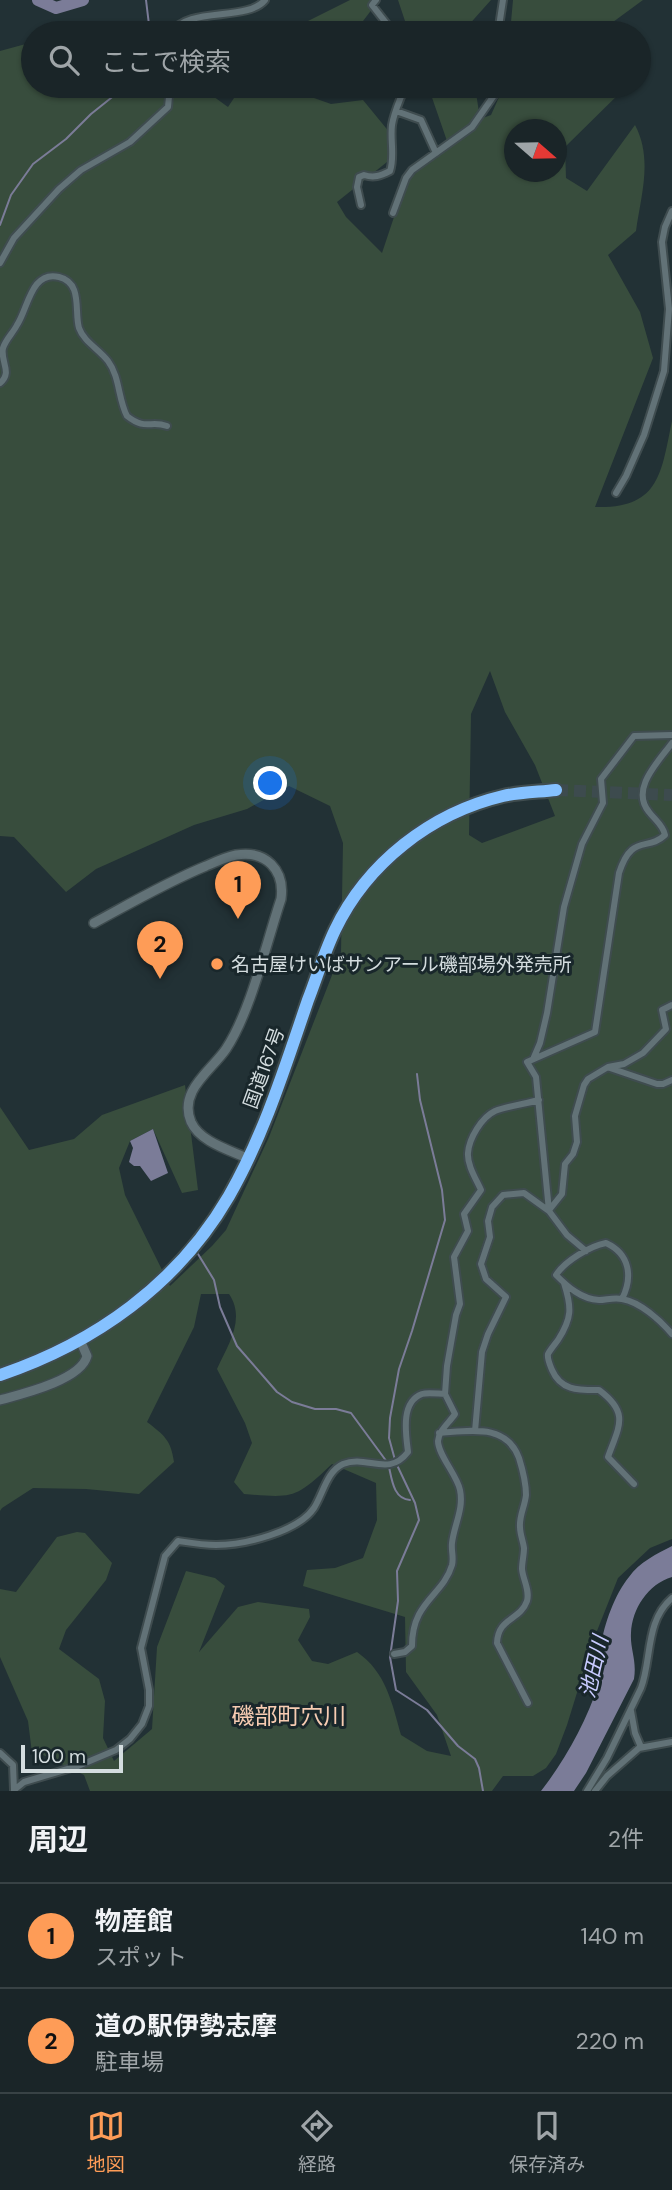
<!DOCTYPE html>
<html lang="ja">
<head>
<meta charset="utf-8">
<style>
  body { margin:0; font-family:"DM Sans","Noto Sans JP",sans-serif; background:#273134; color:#f1f3f6 }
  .compass { position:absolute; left:504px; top:119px; width:63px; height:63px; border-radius:50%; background:#1a2528; box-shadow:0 2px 5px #0004; rotate:110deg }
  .scale { position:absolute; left:21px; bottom:18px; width:102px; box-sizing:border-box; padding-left:7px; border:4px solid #d4dddf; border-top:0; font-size:19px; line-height:24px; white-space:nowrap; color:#d4dddf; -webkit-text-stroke:5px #19272b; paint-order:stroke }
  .you { position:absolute; left:271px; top:784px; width:24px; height:24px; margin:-18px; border:5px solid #fff; border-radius:50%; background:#1a73e8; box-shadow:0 0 0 10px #1a73e833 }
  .badge { display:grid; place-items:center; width:46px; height:46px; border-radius:50%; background:#fe9c57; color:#111; font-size:23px; font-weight:700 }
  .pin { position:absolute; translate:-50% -58px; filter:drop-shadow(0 2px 4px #0008) }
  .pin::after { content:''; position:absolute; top:37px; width:24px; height:21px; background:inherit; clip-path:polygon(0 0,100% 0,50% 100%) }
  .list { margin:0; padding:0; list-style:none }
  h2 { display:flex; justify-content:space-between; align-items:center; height:91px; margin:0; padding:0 28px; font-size:30px }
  h2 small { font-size:23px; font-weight:400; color:#9fa5a8 }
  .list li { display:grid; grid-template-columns:46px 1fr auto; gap:21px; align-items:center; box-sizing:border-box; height:105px; padding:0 28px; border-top:2px solid #384245 }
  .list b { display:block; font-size:26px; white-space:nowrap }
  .list p { margin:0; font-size:23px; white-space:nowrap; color:#9fa5a8 }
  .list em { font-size:23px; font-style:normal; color:#9fa5a8 }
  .icon { flex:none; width:38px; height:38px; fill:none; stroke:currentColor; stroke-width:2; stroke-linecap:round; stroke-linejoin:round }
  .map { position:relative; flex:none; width:672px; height:1791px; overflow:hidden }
  .search { position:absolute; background:#1a2528; box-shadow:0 2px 5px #0004; left:21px; right:21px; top:21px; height:77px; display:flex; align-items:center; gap:18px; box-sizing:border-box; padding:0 24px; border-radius:38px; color:#9fa5a8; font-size:26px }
  .sheet { height:301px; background:#1a2528 }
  nav { display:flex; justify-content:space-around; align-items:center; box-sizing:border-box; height:98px; border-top:2px solid #384245; background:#1a2528; font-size:19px; color:#9fa5a8 }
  nav a { display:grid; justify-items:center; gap:4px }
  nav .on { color:#fe9c57 }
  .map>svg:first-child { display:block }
</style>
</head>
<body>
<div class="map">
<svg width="672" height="1791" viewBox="0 0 672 1791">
  <rect width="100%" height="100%" fill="#223135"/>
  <path fill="#384d3d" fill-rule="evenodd" d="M 350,0 L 379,0 L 360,25 L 336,33 L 251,33 L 253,29 L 308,21 Z
    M 398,0 L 491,0 L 466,28 L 467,33 L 409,33 Z
    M 513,0 L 643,0 L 598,33 L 510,33 Z
    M 98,23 L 123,29 L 129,33 L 62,33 Z
    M 33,42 L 33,86 L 199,86 L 228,107 L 238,92 L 234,86 L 295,86 L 297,92 L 331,104 L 363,100 L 395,139 L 387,162 L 337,202 L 346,217 L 382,253 L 405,184 L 447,141 L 428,86 L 475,86 L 480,119 L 491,115 L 504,86 L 627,86 L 565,147 L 566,178 L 587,191 L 635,125 C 653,159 641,195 636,231 L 608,255 L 640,312 L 653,358 L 595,507 C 660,509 661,473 672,421 L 672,1539 L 650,1548 L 618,1578 L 593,1641 L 567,1725 L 556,1754 L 546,1768 L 533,1776 L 503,1776 L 492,1791 L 90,1791 L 84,1775 L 41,1754 L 32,1753 L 28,1721 L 0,1657 L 0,1589 L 16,1592 L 57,1537 L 77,1532 L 85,1533 L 112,1563 L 106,1580 L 66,1630 L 59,1649 L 99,1679 L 105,1701 L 103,1738 L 114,1761 L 152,1729 L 157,1647 L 186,1571 L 215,1578 L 225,1586 L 199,1652 L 238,1607 L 258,1602 L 309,1609 L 310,1617 L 298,1640 L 312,1661 L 328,1664 L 357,1652 C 386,1672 392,1703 401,1735 L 427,1751 L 451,1756 L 437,1715 L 406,1672 L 405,1617 L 303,1586 L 307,1570 L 335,1568 L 363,1558 L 377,1520 L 376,1483 L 332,1464 C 295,1499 294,1498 244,1494 L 234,1482 L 252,1443 L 245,1423 L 217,1369 C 228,1345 246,1319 229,1294 L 201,1294 L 194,1327 L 147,1422 C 164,1435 171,1440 174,1462 L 139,1494 L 86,1489 L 33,1488 L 2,1508 L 0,1511 L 0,1107 L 29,1150 L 74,1139 L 102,1115 L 185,1085 L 198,1190 L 182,1193 L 153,1129 L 130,1141 L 119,1168 L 125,1195 L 170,1286 L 212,1246 L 226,1230 L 269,1137 L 341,952 L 343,843 L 330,806 L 289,786 L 247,809 L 194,825 L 96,869 L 66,892 L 14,837 L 0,836 L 0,51 ZM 514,130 L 556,130 L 556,172 L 514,172 ZM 490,671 L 505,712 L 535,765 L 555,816 L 482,843 L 469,835 L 471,714 Z"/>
  <path fill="#7b7c98" d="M 153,1129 L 168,1173 L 151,1181 L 140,1166 L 134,1166 L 129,1162 L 133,1148 L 130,1141 Z
    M 672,1546 L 672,1577 C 648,1584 632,1609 631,1633 C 630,1650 637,1660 634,1679 L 586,1773 L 574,1791 L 541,1791 C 566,1759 586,1722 599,1683 C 603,1670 599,1658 601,1646 C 604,1624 615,1594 629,1577 C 639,1562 657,1554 672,1546 Z"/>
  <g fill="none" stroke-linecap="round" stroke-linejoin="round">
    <path stroke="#7b7c98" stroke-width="2" d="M 146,0 L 150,33
      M 0,225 L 11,195 L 33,164 L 66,139 L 91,114 L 126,86
      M 198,1254 L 214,1280 L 220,1307 L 237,1346 L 277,1392 L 292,1402 L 315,1409 L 336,1409 L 351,1413 L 387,1462
      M 395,1460 L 389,1438 L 390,1418 L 399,1369 L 412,1331 L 445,1220 L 442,1190 L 420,1100 L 417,1074
      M 397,1465 L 415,1503 L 419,1520 L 397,1571 L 398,1601 L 390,1657 L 396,1690 L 427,1710 L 458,1746 L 475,1759 L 479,1768 L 483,1791
      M 389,1467 C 392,1481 394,1499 410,1500"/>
    <path stroke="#7b7c98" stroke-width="12" d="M 38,0 L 56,8 L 83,0"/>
    <path stroke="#3d4b4e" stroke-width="12" stroke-dasharray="12 6" stroke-linecap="butt" d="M 556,790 L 672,795"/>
    <g stroke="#3f4c4f" stroke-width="10">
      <path id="street" d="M 376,0 L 372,5 L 394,33
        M 172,33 C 187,6 247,22 265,0
        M 498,33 L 503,0
        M 396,111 L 421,120 L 436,153
        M 361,205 L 357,187 L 359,177 L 364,175 C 374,178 380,176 390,171 C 395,157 390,140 392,125 C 394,112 401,98 405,86
        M 393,213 L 406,178 L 412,170 L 472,127 L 495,94 L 497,86
        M 0,263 L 14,238 L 59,189 L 81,170 L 130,142 L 168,107 L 170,86
        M 0,383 C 13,373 0,361 3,348 C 6,339 13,333 17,325 C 28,309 31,270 59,277 C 83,283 74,311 79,328 C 84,342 99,349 108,361 C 120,377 118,399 127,416 C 146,431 150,420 167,426
        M 616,493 L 626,476 L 644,435 L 664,371 L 669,309 L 662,242 L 665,227 L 672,211
        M 534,1057 L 540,1043 L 547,1013 L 564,907 L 582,844 L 603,803 L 601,779 L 634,736 L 672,735
        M 610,1068 L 657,1084 L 663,1084 L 672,1080
        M 550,1209 L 562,1194 L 565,1164 L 573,1154 L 577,1142 L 575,1116 L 584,1085 L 588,1079 L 608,1067 L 624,1064 L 643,1053 L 666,1029 L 662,1010 L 672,1005
        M 549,1211 L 536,1077 L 527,1062 L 595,1032 L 619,873 C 632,833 647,852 665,835 C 663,825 655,820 649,812 C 630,789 658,762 672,743
        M 564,1283 C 572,1308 572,1318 558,1340 C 555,1344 550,1350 548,1354 C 547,1359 550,1365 552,1370 C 561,1391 579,1390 599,1390 C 630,1413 619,1426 608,1457 L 634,1484
        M 622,1299 C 633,1277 630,1254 606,1243 C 590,1246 565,1261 556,1275 C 568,1287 581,1299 599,1300 C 606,1300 614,1297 622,1299 C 640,1302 660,1320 672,1334
        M 475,1431 L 482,1352 L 488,1334 L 506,1297 L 486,1279 L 481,1264 L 490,1237 L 488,1221 L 492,1207 L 503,1195 L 524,1193 L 549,1211 L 567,1235 L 586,1251
        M 439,1433 C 470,1431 506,1423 519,1458 C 523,1471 526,1482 526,1495 C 525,1506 519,1516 520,1527 C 520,1534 523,1541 524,1548 C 524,1555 522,1562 522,1569 C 523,1580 530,1590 527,1601 C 520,1621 498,1617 497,1643 L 528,1703
        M 394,1654 L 405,1652 L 412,1646 C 412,1601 443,1596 452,1565 C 454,1557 451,1551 452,1543 C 454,1525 464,1509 460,1490 C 457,1475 438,1455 438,1441 C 439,1430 449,1423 455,1414 L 445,1394 L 447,1366 L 456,1315 L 460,1304 L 454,1257 L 468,1231 L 464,1214 L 481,1190 C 476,1179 467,1165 468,1153 C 469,1138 482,1117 495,1111 C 508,1106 525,1104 539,1100
        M 631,1711 L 635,1733 L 641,1747
        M 0,1753 L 13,1765 L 14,1790
        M 14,1790 L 24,1782 L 78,1766 L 116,1750 L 130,1739 L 142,1724 L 149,1706 L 149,1690 L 141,1648 L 165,1556 L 178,1541 C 191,1543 203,1545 216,1545 C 244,1545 298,1532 314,1508 C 323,1494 327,1471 343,1464 C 367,1454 388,1478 408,1452 C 406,1435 400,1402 422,1394 C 428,1392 439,1394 445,1394
        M 587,1791 L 607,1758 L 641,1688 C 652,1659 645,1621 672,1598
        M 595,1791 L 607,1776 L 639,1748 L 672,1742"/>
    </g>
    <g stroke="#3f4c4f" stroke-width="12">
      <path id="secondary" d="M 94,923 C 131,903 167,882 206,866 C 215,862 226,857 236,855 C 266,850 285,870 281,899 C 266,944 251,1011 226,1049 C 211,1071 178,1091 191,1122 C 200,1142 230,1150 249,1159
        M 0,1400 C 22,1394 81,1380 87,1356 L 80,1340"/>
    </g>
    <g stroke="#3f4c4f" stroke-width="16">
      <path id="highway" d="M 0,1375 C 95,1343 178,1284 229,1196 C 264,1135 285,1067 308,1000 C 317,977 324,953 335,930 C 367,863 431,813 503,796 C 521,792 539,792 556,790"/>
    </g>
    <use href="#street" stroke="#627277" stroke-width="6"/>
    <use href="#secondary" stroke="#627277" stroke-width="9"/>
    <use href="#highway" stroke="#85c1ff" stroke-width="12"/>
  </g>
  <circle fill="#fe9c57" stroke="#19272b" stroke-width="2.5" cx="217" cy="964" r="7"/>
  <g text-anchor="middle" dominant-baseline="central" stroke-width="6" stroke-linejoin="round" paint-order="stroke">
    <g font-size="19" fill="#d4dddf" stroke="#19272b" text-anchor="start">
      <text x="231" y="964">名古屋けいばサンアール磯部場外発売所</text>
    </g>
    <g font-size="19" fill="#d4dddf" stroke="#19272b">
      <text transform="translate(264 1068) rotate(-70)">国道167号</text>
    </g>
    <g font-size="21" font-style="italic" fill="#c8cbff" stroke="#19272b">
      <text transform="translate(594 1667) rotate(-77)">池田川</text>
    </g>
    <g font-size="23" fill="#f7ccb2" stroke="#19272b">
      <text x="289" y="1716">磯部町穴川</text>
    </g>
  </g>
</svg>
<svg class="compass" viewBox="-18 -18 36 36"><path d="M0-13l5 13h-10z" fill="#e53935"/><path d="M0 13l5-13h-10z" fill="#9fa5a8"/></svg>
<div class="scale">100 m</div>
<div class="you"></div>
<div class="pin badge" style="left:238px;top:919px">1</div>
<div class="pin badge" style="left:160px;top:979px">2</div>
<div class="search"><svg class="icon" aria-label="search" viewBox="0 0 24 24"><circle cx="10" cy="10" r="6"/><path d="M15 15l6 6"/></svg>ここで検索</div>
</div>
<section class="sheet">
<h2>周辺<small>2件</small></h2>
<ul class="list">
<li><span class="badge">1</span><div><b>物産館</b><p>スポット</p></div><em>140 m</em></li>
<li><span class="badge">2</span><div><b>道の駅伊勢志摩</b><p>駐車場</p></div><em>220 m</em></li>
</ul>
</section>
<nav>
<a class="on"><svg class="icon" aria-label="map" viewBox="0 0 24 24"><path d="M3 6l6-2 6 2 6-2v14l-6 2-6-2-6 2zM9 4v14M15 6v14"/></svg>地図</a>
<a><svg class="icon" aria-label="directions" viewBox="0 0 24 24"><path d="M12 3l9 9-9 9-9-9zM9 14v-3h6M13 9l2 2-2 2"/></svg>経路</a>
<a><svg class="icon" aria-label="saved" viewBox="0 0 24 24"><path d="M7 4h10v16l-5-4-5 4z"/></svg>保存済み</a>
</nav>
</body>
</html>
